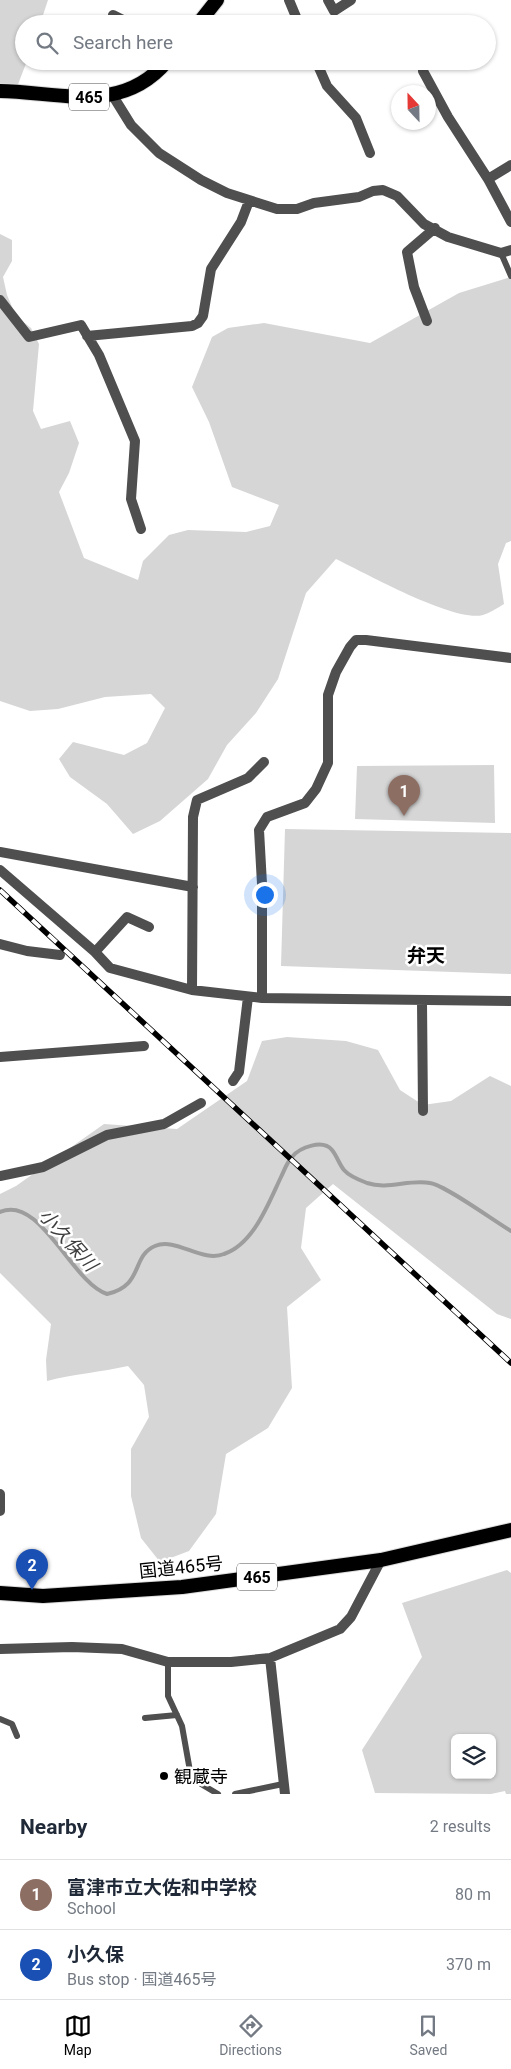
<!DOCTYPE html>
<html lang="en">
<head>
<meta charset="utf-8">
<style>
  body { margin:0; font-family:Roboto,"Noto Sans JP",sans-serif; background:#f6f6f7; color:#1f2937 }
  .controls { position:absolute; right:15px; bottom:15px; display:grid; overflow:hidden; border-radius:8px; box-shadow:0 1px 4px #0004 }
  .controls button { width:45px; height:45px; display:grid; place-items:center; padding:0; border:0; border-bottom:1px solid #e0e1e3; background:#fff; color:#1f2937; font:25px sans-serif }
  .compass { position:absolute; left:391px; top:85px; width:45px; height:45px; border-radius:50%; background:#fff; box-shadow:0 1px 4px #0004; rotate:338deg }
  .you { position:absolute; left:264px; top:894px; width:18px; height:18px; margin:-12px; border:4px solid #fff; border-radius:50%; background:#1a73e8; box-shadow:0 0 0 8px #1a73e833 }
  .badge { display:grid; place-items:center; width:32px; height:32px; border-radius:50%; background:#000; color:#fff; font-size:16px; font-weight:700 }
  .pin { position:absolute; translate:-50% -41px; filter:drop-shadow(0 1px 2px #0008) }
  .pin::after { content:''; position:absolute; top:26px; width:18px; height:15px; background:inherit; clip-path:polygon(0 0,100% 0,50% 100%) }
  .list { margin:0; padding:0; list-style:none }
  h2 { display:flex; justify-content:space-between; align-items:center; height:65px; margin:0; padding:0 20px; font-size:21px }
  h2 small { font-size:16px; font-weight:400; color:#747a83 }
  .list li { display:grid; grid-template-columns:32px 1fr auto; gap:15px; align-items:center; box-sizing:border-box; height:70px; padding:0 20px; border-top:1px solid #e0e1e3 }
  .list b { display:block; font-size:19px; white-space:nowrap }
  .list p { margin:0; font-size:16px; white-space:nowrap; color:#747a83 }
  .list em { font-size:16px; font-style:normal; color:#747a83 }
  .icon { flex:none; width:28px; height:28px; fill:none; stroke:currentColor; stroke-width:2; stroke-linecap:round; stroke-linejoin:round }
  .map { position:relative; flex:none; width:511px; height:1794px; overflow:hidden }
  .search { position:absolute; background:#fff; box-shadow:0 1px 4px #0004; left:15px; right:15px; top:15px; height:55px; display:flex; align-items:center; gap:12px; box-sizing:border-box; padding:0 18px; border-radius:28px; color:#747a83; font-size:19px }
  .sheet { height:205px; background:#fff }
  nav { display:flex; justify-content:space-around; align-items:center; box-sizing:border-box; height:70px; border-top:1px solid #e0e1e3; background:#fff; font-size:14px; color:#747a83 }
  nav a { display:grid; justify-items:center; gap:2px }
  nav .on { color:#000 }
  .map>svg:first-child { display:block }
</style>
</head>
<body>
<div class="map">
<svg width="511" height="1794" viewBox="0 0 511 1794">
  <rect width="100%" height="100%" fill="#fff"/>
  <path fill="#d6d6d6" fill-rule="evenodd" d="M 0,0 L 48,0 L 40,24 L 24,24 L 24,61 L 27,61 L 15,92 L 0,99 Z
    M 0,234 L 12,240 L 12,261 L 3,277 L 7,295 L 16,316 L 31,328 L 39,344 L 33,411 L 41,429 L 70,421 L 79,443 L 69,473 L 59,492 L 84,558 L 138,580 L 143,561 L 169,535 L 188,530 L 246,532 L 270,526 L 279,505 L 232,487 L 209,422 L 192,387 L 212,337 L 228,328 L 264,323 L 370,343 L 459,293 L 511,277 L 511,541 L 506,543 L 498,564 L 504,604 C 497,608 490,613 483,615 C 455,623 365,573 336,559 L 306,593 L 278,679 L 256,713 L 227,745 L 208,779 L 160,821 L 133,834 L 107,804 L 70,777 L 59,759 L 73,742 L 124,755 L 147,743 L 165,708 L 151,694 L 105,697 L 58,709 L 30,711 L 0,701 Z
    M 494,765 L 495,823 L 355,819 L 357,766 Z
    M 285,829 L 511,833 L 511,974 L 281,966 Z
    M 287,1037 L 346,1041 L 378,1050 L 400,1090 L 423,1105 L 451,1101 L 490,1076 L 511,1086 L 511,1319 L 497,1314 L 333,1184 L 306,1208 L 301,1248 L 321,1280 L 287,1307 L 292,1388 L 268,1428 L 226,1454 L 216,1514 L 189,1551 L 160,1562 L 141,1538 L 131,1496 L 131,1449 L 149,1417 L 144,1385 L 128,1366 C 101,1372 74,1374 47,1381 L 46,1360 L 51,1324 L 0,1273 L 0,1194 L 16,1186 L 104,1124 L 177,1129 L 247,1081 L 262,1041 Z
    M 507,1570 L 511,1573 L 511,1794 L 506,1794 L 505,1791 L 491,1794 L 375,1793 L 362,1750 L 422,1657 L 402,1603 ZM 455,1738 L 492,1738 L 492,1775 L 455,1775 Z"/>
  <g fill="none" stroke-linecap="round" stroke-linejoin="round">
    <path stroke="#9d9d9d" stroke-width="4" d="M 0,1212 C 40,1194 72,1283 107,1294 C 144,1286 131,1256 155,1246 C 176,1237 202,1263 224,1254 C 254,1244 269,1202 281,1177 C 284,1171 287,1162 292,1157 C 300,1147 323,1139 332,1150 C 337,1156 339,1164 344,1170 C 349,1176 359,1180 367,1183 C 388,1190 409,1179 430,1183 C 445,1185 494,1221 511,1231"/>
    <g stroke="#dbdbdb" stroke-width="16">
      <path id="trunk" d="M 198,24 L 217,0
        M 0,91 C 60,92 122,115 167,61
        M 0,1593 L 43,1596 L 182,1587 L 381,1560 L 511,1530"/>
    </g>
    <path stroke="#4f4f4f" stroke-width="6" d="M 501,253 L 511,276
      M 168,1662 L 168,1696 L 182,1726 L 190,1771 L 201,1784 L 218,1794
      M 145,1718 L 177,1715
      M 0,1719 L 12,1724 L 17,1736
      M 235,1794 L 283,1784"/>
    <path stroke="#4f4f4f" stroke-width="10" d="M 289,0 L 299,24
      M 328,0 L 334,11 L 351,0
      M 113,15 L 131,24
      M 316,61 L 327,86 L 356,118 L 370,153
      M 423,71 L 448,117 L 488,179 L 511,222
      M 113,96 L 131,125 L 159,153 L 201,180 L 227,193 L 277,209 L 297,209 L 314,203 L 359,197 L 373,191 L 383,190 L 397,196 L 424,224 L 448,237 L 501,253 L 511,250
      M 488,179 L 511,165
      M 0,300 L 29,337 L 81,325 L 99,355 L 135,441 L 131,499 L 141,529
      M 427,321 L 414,287 L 407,252 L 435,228
      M 87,336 L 192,326 L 198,323 L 203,316 L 211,269 L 241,222 L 249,201
      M 0,852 L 193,887
      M 0,870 L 95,952 L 110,968 L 192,990 L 262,998 L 511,1001
      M 0,944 L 27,951 L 60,955
      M 95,952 L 127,917 L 149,927
      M 192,990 L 193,817 L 197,800 L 248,778 L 264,762
      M 262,998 L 262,884 L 259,830 L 267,817 L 305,803 L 316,789 L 328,763 L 328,695 L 336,672 L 350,647 L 356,640 L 366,640 L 511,658
      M 422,1002 L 423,1111
      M 0,1057 L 144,1046
      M 233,1081 L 239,1072 L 248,997
      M 0,1176 L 43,1167 L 107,1135 L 164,1124 L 201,1103
      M 0,1494 L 0,1511
      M 0,1649 L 72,1647 L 122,1649 L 168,1662 L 231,1662 L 270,1658 L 340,1629 L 351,1617 L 381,1560
      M 270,1658 L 285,1794"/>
    <use href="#trunk" stroke="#000" stroke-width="14"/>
    <g stroke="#000" stroke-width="5.5">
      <path id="rail" d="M 0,890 L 511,1363"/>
    </g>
    <use href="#rail" stroke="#fff" stroke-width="4" stroke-dasharray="11" stroke-linecap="butt"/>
  </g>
  <circle fill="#000" stroke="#fff" stroke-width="2" cx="164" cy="1776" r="5"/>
  <g text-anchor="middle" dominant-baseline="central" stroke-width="5" stroke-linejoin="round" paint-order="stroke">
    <g fill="#fff" stroke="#4c4c4c" stroke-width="1">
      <rect x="69" y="83.5" width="40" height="27" rx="4"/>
      <rect x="237" y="1563.5" width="40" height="27" rx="4"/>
    </g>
    <g font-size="16" font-weight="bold" fill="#000">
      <text x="89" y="97">465</text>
      <text x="257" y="1577">465</text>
    </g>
    <g font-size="18" fill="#000" stroke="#fff">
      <text transform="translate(181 1567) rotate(-6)">国道465号</text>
    </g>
    <g font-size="18" fill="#000" stroke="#fff" text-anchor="start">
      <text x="174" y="1776">観蔵寺</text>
    </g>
    <g font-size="19" font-weight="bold" fill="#000" stroke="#fff">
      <text x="426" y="955">弁天</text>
    </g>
    <g font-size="19" font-style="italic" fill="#3e3e3e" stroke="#fff">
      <text transform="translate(68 1240) rotate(48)">小久保川</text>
    </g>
  </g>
</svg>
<div class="controls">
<button><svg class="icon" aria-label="layers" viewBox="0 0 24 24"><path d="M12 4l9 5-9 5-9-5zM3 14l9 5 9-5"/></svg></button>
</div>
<svg class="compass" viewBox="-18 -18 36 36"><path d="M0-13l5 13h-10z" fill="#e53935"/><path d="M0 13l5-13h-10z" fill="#747a83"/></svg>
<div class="you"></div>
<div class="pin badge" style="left:404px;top:816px;background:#8d6e63">1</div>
<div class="pin badge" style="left:32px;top:1590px;background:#1a4fb4">2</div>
<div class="search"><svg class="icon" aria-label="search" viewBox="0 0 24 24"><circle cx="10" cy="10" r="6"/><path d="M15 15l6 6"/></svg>Search here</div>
</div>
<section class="sheet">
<h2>Nearby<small>2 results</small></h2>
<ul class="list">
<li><span class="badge" style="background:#8d6e63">1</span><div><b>富津市立大佐和中学校</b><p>School</p></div><em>80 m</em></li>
<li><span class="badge" style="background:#1a4fb4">2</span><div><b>小久保</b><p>Bus stop · 国道465号</p></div><em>370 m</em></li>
</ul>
</section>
<nav>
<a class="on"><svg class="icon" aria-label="map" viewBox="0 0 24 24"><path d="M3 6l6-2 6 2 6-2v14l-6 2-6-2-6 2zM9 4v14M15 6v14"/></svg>Map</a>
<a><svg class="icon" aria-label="directions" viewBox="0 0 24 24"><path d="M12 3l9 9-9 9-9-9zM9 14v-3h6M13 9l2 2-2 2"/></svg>Directions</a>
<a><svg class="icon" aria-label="saved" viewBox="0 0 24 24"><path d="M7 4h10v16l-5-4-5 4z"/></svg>Saved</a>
</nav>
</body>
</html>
